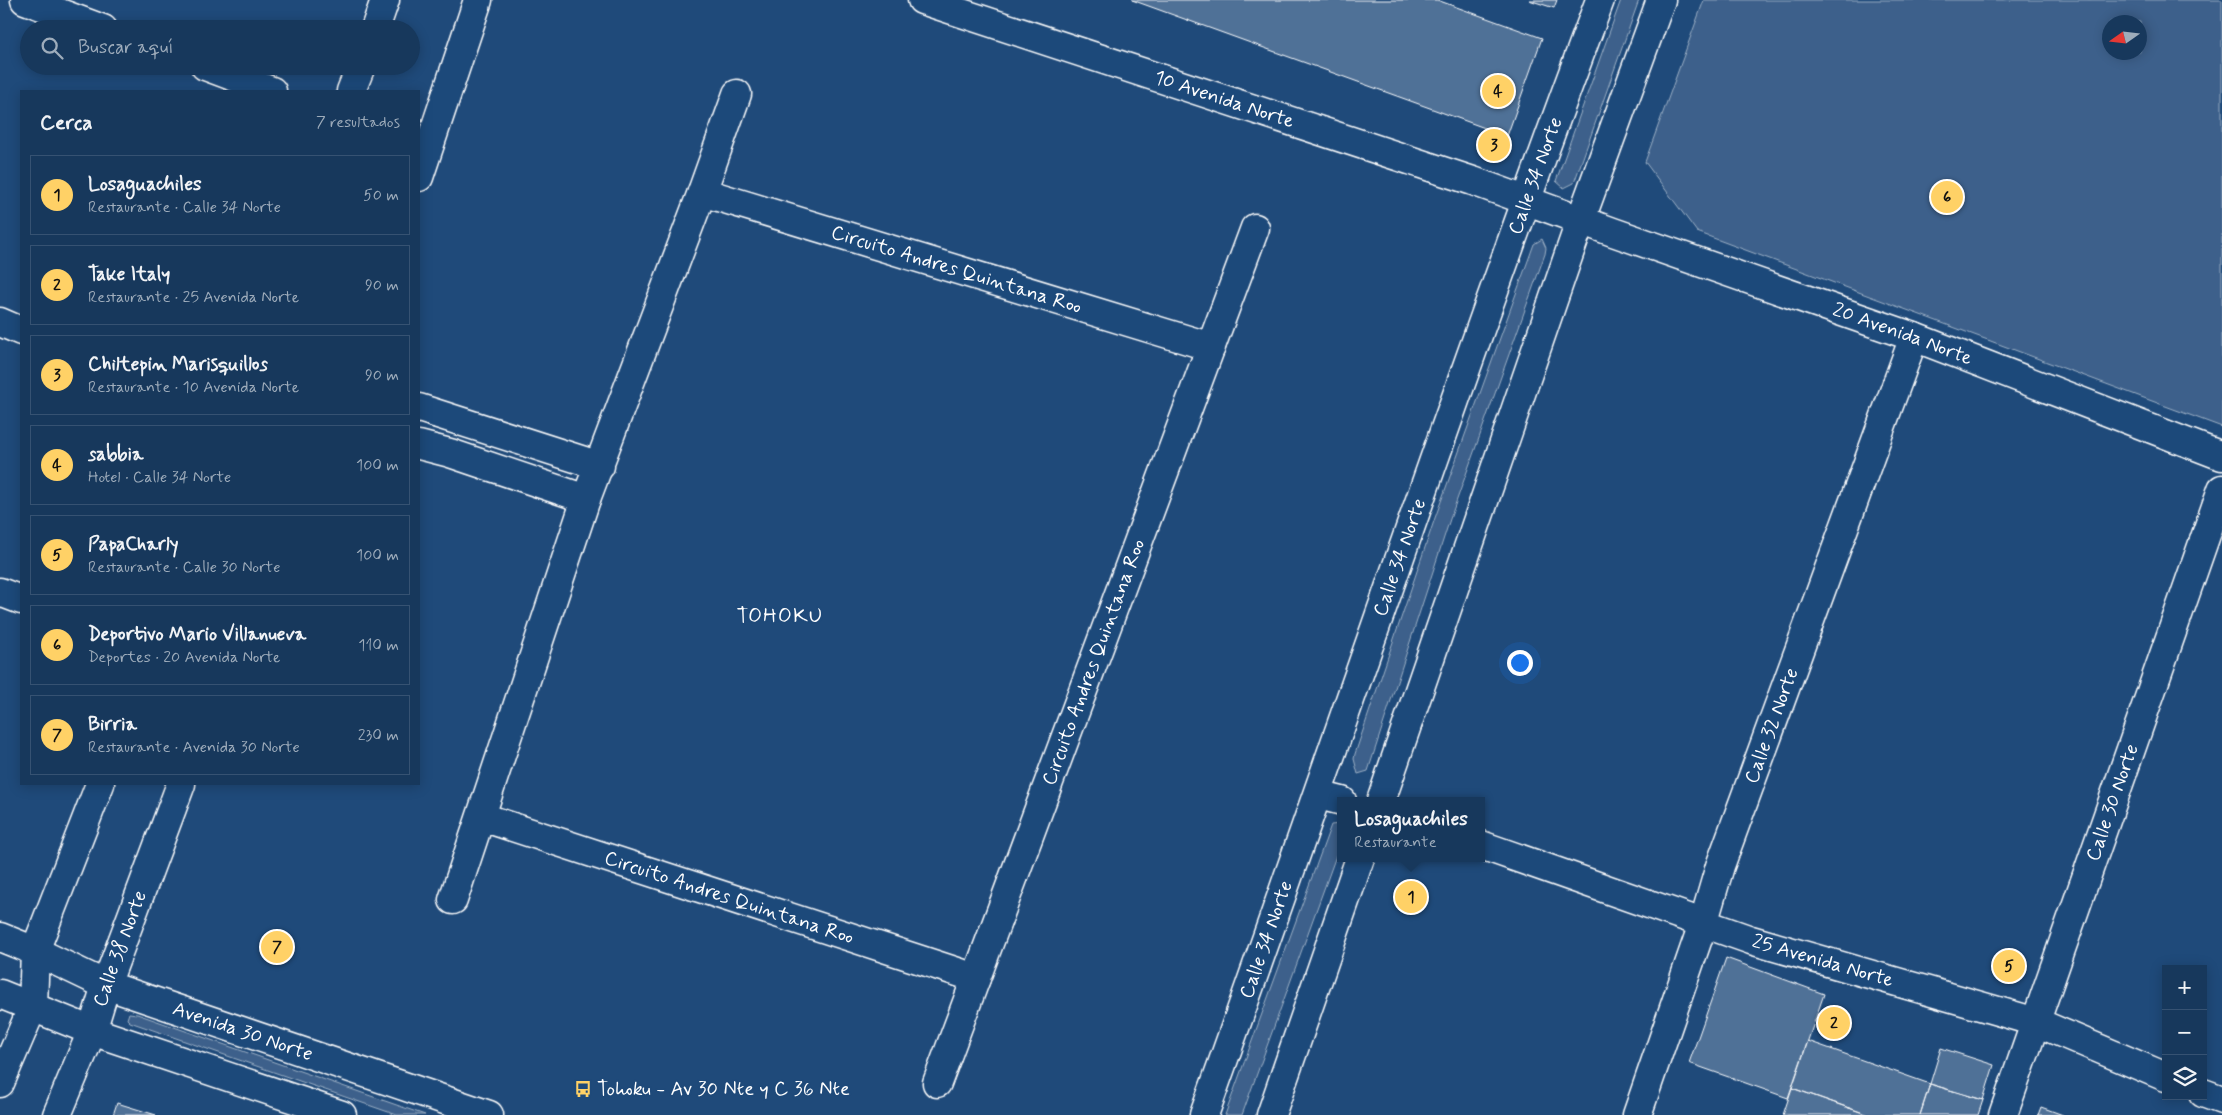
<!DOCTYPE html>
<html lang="es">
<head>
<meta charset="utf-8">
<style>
  body { margin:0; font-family:Mynerve,sans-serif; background:#244365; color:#f1f3f6 }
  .controls { position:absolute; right:15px; bottom:15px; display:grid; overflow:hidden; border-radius:0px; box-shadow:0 2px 12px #0003 }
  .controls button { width:45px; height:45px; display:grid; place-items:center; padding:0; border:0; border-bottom:1px solid #365272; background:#17385c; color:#f1f3f6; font:25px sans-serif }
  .compass { position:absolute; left:2102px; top:15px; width:45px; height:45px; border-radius:50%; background:#17385c; box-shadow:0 2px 12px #0003; rotate:256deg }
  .you { position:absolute; left:1519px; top:662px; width:18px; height:18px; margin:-12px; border:4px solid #fff; border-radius:50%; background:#1a73e8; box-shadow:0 0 0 8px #1a73e833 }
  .badge { display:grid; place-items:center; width:32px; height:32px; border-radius:50%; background:#ffd166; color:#111; font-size:16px; font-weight:700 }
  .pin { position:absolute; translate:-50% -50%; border:2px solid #fff; box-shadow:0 1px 5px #0006 }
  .popup { position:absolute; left:1337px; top:797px; width:148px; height:65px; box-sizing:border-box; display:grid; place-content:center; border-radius:0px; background:#17385c; filter:drop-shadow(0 1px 4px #0005); font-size:16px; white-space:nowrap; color:#9eacbb }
  .popup b { font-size:19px; color:#f1f3f6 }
  .popup::after { content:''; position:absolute; left:50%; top:100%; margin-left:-10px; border:10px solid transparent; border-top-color:#17385c }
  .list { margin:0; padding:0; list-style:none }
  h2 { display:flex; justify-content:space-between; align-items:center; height:65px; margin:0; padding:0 20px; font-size:21px }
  h2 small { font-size:16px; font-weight:400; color:#9eacbb }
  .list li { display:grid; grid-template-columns:32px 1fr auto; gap:15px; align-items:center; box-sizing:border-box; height:80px; margin:0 10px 10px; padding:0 10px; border:1px solid #365272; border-radius:0px }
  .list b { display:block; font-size:19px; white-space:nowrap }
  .list p { margin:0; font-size:16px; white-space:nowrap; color:#9eacbb }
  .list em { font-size:16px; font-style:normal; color:#9eacbb }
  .icon { flex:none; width:28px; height:28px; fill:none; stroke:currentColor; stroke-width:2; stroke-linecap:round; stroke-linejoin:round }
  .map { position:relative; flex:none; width:2222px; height:1115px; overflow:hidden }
  .search { position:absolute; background:#17385c; box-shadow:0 2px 12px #0003; left:20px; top:20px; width:400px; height:55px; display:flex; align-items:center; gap:12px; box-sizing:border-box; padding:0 18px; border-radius:28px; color:#9eacbb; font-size:19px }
  .panel { position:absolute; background:#17385c; box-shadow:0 2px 12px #0003; left:20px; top:90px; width:400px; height:695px; border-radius:0px }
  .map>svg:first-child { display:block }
</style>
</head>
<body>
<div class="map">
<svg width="2222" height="1115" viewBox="0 0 2222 1115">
  <rect width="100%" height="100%" fill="#1f4a7a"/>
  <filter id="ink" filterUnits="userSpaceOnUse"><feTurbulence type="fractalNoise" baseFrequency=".02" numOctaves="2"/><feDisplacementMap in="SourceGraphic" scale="10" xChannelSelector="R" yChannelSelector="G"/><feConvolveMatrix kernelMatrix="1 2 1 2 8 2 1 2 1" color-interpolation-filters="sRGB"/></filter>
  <g filter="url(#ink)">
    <path fill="#3c618b" stroke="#9eb0c5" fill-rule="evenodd" d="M 1621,0 L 1639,0 L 1574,183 L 1564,188 L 1556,181 Z
      M 1704,0 L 2222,0 L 2222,427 L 1697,232 L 1645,162 ZM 2140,22 L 2140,52 L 2110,52 L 2110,22 Z
      M 1542,239 L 1546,248 L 1545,254 L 1450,519 L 1368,771 L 1358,774 L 1354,759 L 1355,754 L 1435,518 L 1534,244 Z
      M 1340,824 L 1341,842 L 1242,1115 L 1225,1115 L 1331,825 Z
      M 129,1013 L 137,1014 L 425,1115 L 397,1115 L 130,1022 L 127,1019 Z"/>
    <path fill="#507197" stroke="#fff" d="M 1132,0 L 1437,0 L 1542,38 L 1507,136 Z
      M 1529,0 L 1557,0 L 1554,8 Z
      M 1726,958 L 1824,994 L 1788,1098 L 1689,1063 Z
      M 1808,1041 L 1930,1084 L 1920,1115 L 1869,1115 L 1792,1088 Z
      M 1941,1048 L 1994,1065 L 1983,1100 L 1930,1084 Z
      M 1930,1084 L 1983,1100 L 1978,1115 L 1920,1115 Z
      M 1792,1088 L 1869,1115 L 1783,1115 Z
      M 117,1103 L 156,1115 L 113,1115 Z
      M 2041,1107 L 2063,1115 L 2038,1115 Z"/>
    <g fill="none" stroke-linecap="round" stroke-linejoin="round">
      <g stroke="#fff" stroke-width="31">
        <g id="street">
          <path d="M 25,0 L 103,29"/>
          <path id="s1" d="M 922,0 L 1473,181 L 1613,232 L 1914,337 L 2222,456"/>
          <path d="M 205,66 L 272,91"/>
          <path id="s2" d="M 702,192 L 1211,347"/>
          <path d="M 0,322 L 21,331"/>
          <path d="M 419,408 L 600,466"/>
          <path d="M 419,445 L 450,453 L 586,499"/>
          <path d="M 0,592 L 21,600"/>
          <path d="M 1318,795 L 1342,801"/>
          <path id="s3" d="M 482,817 L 976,978"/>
          <path id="s4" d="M 1481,845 L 1751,940 L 2036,1022 L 2166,1077"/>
          <path d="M 453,900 L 586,499 L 702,192 L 737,94"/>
          <path id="s5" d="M 937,1083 L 1255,228"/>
          <path d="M 2203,1093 L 2222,1100"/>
          <path id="s6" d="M 1637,1115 L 1703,924 L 1720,866 L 1914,337"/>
          <path id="s7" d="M 2003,1115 L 2222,489"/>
        </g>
      </g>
      <g stroke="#fff" stroke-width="31">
        <g id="secondary">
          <path d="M 375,29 L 385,0"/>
          <path d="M 351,91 L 361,66"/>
          <path d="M 419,177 L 478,0"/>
          <path d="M 1381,801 L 1581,219 L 1661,0"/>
          <path id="s8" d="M 0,937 L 35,951 L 106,985 L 489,1115"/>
          <path d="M 0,994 L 92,1031 L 342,1115"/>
          <path d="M 0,1083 L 33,1006 L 35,951 L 100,784"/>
          <path id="s9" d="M 57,1115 L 92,1031 L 106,985 L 181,784"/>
          <path id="s10" d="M 1204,1115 C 1337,743 1462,369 1600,0"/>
          <path d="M 1271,1115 L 1360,858"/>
        </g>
      </g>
      <use href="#street" stroke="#1f4a7a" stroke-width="28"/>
      <use href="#secondary" stroke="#1f4a7a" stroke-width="28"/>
    </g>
  </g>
  <defs>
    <g id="bus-bare" transform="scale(1.35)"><path d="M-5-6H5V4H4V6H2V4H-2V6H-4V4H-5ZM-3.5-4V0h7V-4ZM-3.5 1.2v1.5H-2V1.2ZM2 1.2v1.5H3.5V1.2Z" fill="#ffd166" stroke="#1f4a7a" stroke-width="2.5" paint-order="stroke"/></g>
  </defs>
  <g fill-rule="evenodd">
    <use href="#bus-bare" x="583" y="1089"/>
  </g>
  <g text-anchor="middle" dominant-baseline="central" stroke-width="4" stroke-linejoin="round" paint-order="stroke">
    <g font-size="20" fill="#fff" stroke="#1f4a7a">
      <text stroke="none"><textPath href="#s1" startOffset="318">10 Avenida Norte</textPath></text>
      <text stroke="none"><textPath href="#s10" startOffset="996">Calle 34 Norte</textPath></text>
      <text stroke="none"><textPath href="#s2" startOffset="266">Circuito Andres Quintana Roo</textPath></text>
      <text stroke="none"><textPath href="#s1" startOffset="1036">20 Avenida Norte</textPath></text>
      <text stroke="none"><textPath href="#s10" startOffset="591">Calle 34 Norte</textPath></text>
      <text stroke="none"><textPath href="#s5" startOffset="449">Circuito Andres Quintana Roo</textPath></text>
      <text stroke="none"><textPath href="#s6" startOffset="412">Calle 32 Norte</textPath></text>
      <text stroke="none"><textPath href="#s7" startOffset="331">Calle 30 Norte</textPath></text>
      <text stroke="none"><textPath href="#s3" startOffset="260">Circuito Andres Quintana Roo</textPath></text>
      <text stroke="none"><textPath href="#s10" startOffset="186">Calle 34 Norte</textPath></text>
      <text stroke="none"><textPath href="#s9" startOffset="178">Calle 38 Norte</textPath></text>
      <text stroke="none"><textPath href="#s4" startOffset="361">25 Avenida Norte</textPath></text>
      <text stroke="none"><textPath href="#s8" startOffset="261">Avenida 30 Norte</textPath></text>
    </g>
    <g font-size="20" fill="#fff" stroke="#1f4a7a" text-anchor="start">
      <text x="597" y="1089">Tohoku - Av 30 Nte y C 36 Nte</text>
    </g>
    <g font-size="21" letter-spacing="1" fill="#fff" stroke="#1f4a7a">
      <text x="780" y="616">TOHOKU</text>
    </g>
  </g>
</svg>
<div class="controls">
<button>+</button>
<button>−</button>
<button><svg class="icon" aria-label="layers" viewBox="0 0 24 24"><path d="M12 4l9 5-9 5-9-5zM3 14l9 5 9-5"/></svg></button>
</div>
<svg class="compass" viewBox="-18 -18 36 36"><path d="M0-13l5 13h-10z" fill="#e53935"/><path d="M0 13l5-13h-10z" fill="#9eacbb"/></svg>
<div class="you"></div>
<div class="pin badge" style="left:1411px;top:897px">1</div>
<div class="popup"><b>Losaguachiles</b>Restaurante</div>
<div class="pin badge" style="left:1834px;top:1023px">2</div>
<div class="pin badge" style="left:1494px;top:145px">3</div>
<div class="pin badge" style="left:1498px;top:91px">4</div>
<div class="pin badge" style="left:2009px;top:966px">5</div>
<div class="pin badge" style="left:1947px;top:197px">6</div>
<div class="pin badge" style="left:277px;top:947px">7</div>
<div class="search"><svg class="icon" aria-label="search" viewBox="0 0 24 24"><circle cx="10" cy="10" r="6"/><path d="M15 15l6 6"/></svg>Buscar aquí</div>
<section class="panel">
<h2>Cerca<small>7 resultados</small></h2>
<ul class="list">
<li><span class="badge">1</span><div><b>Losaguachiles</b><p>Restaurante · Calle 34 Norte</p></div><em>50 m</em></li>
<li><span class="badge">2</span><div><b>Take Italy</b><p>Restaurante · 25 Avenida Norte</p></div><em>90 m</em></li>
<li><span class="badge">3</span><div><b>Chiltepin Marisquillos</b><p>Restaurante · 10 Avenida Norte</p></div><em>90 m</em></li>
<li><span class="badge">4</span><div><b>sabbia</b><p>Hotel · Calle 34 Norte</p></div><em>100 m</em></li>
<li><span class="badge">5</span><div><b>PapaCharly</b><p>Restaurante · Calle 30 Norte</p></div><em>100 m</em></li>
<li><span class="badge">6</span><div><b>Deportivo Mario Villanueva</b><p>Deportes · 20 Avenida Norte</p></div><em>110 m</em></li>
<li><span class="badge">7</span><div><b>Birria</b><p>Restaurante · Avenida 30 Norte</p></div><em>230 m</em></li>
</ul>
</section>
</div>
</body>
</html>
